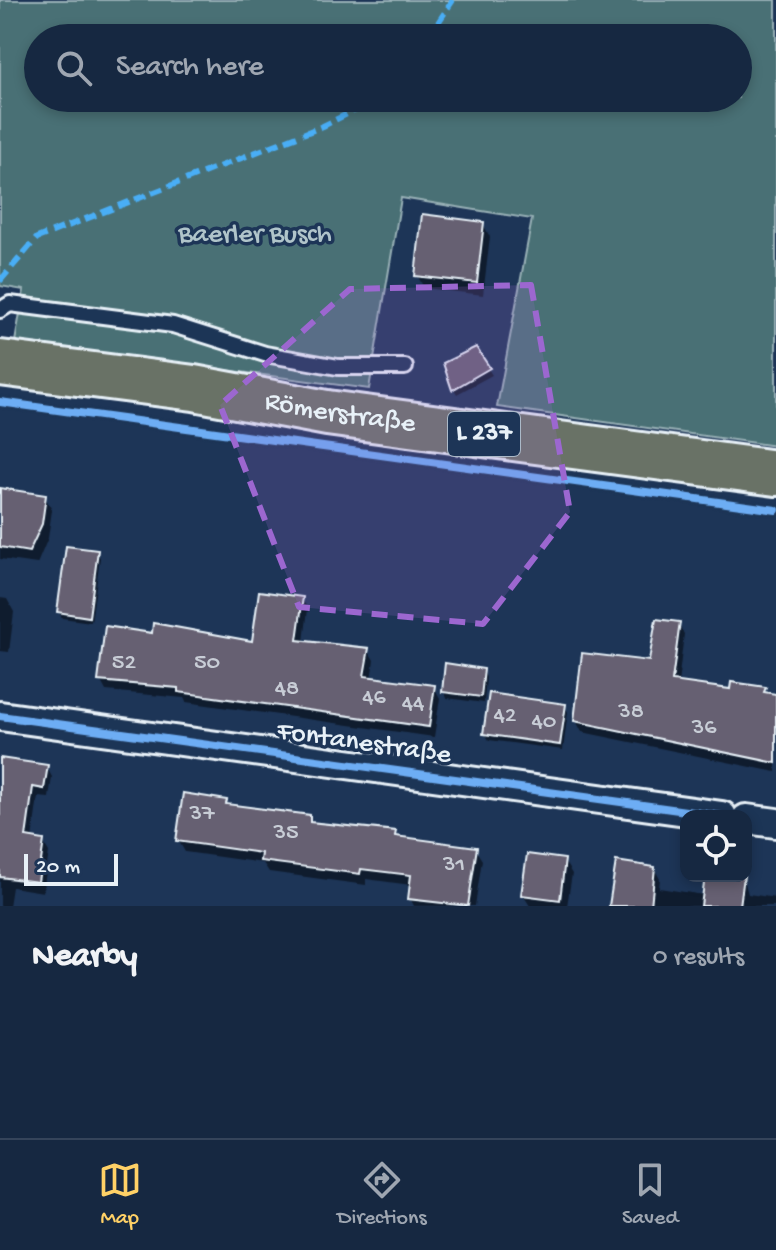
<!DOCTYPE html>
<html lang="en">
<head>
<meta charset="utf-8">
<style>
  body { margin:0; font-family:"Gochi Hand",sans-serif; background:#1f3048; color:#f1f3f6 }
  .controls { position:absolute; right:24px; bottom:24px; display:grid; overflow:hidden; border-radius:16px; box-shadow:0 4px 12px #0003 }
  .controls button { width:72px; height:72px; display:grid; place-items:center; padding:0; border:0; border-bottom:2px solid #35445a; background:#162841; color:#f1f3f6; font:40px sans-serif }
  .scale { position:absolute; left:24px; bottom:20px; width:94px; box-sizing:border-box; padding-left:8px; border:4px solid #e8f1f8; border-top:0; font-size:22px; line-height:28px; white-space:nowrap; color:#e8f1f8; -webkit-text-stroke:6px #1d3557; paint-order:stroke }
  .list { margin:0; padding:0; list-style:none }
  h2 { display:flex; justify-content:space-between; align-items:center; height:104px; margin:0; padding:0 32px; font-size:34px }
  h2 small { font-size:26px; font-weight:400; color:#9ea6b1 }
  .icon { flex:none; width:44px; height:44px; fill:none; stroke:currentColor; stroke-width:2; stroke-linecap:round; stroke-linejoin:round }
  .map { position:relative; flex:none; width:776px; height:906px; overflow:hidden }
  .search { position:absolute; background:#162841; box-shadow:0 4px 12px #0003; left:24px; right:24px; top:24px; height:88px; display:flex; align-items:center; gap:20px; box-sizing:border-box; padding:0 28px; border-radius:44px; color:#9ea6b1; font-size:30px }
  .sheet { height:232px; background:#162841 }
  nav { display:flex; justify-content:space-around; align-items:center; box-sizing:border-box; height:112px; border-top:2px solid #35445a; background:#162841; font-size:22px; color:#9ea6b1 }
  nav a { display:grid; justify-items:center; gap:4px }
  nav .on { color:#ffd166 }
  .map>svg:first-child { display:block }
</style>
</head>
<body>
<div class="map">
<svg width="776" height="906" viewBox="0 0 776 906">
  <rect width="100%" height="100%" fill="#1d3557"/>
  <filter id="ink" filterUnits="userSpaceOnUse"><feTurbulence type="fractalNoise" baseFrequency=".0125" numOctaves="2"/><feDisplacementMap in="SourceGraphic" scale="16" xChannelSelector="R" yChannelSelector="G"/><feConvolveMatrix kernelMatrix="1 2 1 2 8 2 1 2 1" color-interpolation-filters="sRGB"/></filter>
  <g filter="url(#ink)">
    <path fill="#497074" stroke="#98b0b6" stroke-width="2" fill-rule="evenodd" d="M 0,0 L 776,0 L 776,446 L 497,407 L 532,219 L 401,198 L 369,389 L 15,342 L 24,290 L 0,286 ZM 38,38 L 738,38 L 738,98 L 38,98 Z"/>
    <path fill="#0007" d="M 483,224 L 490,237 L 483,295 L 424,288 L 417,275 Z
      M 476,350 L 492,375 L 457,394 L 454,389 Z
      M 0,496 L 45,497 L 52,510 L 48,538 L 37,564 L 0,559 Z
      M 97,552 L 100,558 L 91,622 L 62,618 L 59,612 Z
      M 0,598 L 7,599 L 14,612 L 9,652 L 0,651 Z
      M 302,599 L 308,609 L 304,642 L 368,650 L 374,660 L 371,679 L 434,687 L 440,698 L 434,737 L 186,702 L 184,698 L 106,691 L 100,680 L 254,643 Z
      M 678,624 L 684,634 L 678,684 L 732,691 L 764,689 L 768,695 L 776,696 L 776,772 L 582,732 L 576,721 L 651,663 Z
      M 483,671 L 486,677 L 484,703 L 447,698 L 444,692 Z
      M 564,705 L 568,712 L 563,750 L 489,740 L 485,734 Z
      M 0,760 L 46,766 L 52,777 L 49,798 L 38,797 L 32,840 L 43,842 L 49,852 L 43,892 L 12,887 L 9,906 L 0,906 Z
      M 225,801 L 228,806 L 309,817 L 314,825 L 395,833 L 398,838 L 475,849 L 482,860 L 475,906 L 414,906 L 410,898 L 411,885 L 366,879 L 366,885 L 269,872 L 263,863 L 185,852 L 178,840 Z
      M 564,861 L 572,874 L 567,906 L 530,906 L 523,895 Z
      M 654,868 L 660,879 L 659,888 L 704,895 L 707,876 L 743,876 L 748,894 L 776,898 L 776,906 L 611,906 Z"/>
    <path fill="#666172" stroke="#e8f1f8" stroke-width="2" d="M 422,214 L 484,222 L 477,283 L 415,276 Z
      M 476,347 L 490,368 L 452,390 L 443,363 Z
      M 0,488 L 46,495 L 42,524 L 29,552 L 0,547 Z
      M 66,546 L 98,550 L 89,617 L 57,612 Z
      M 259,591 L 303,597 L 297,640 L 369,648 L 364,676 L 435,685 L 429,727 L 178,692 L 178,688 L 98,681 L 105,626 L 152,633 L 153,623 L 252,641 Z
      M 656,619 L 680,622 L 672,681 L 730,689 L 731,682 L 766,687 L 764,692 L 776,694 L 776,763 L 574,721 L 582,653 L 649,661 Z
      M 445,663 L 484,669 L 481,697 L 442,692 Z
      M 489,693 L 566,704 L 560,745 L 483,734 Z
      M 0,758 L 48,765 L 44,789 L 33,787 L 26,837 L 44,840 L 38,882 L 0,877 Z
      M 183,793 L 227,800 L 226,804 L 310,815 L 310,822 L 396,831 L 395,836 L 477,847 L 468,906 L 408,899 L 411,875 L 361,869 L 360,874 L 260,861 L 261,853 L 176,841 Z
      M 527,854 L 565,859 L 560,900 L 521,895 Z
      M 616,861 L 655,867 L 651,906 L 609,906 Z
      M 705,876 L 744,876 L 740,906 L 701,906 Z"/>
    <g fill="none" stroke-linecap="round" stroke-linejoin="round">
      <g stroke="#e8f1f8" stroke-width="20">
        <path id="service" d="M 0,310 L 10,304 L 173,325 L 265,354 L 338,367 L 405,367"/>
      </g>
      <g stroke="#e8f1f8" stroke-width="34">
        <path id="minor" d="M 0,716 L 722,816
          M 746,819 L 776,823"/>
      </g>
      <g stroke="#e8f1f8" stroke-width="50">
        <g id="primary">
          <path id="s1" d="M 0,363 L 194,388 L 327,413 L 776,473"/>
        </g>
      </g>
      <use href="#service" stroke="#1d3557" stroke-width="14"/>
      <use href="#minor" stroke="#1d3557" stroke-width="28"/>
      <use href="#primary" stroke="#697266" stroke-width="44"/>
      <path stroke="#49aef6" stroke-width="6" stroke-dasharray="12 6" stroke-linecap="butt" d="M 428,38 L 453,0
        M 0,281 L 37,238 L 323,126 L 379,98"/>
      <g stroke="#1d3557" stroke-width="13">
        <path id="cycleway" d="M 0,402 L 776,510
          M 0,716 L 722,816"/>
      </g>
      <use href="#cycleway" stroke="#6dadf4" stroke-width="8"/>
    </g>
  </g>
  <path fill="#9c67d0" fill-opacity="0.2" stroke="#9c67d0" stroke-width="6" stroke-dasharray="16 10" stroke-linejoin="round" d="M 531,285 L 570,512 L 483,624 L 299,607 L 220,405 L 350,289 Z"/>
  <g text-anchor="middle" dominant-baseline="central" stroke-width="7" stroke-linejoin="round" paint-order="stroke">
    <g font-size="24" fill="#c8cdd6">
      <text x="124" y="663">52</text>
      <text x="207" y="663">50</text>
      <text x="287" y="689">48</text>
      <text x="374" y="698">46</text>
      <text x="413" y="704">44</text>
      <text x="631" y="712">38</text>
      <text x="505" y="716">42</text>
      <text x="544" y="722">40</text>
      <text x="704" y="728">36</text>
      <text x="202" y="814">37</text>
      <text x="286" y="833">35</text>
      <text x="454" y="865">31</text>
    </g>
    <rect fill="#1d3557" stroke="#abb9c8" stroke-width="2" x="448" y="412" width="72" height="44" rx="6"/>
    <g font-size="26" font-weight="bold" fill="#e8f1f8">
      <text x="484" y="434">L 237</text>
    </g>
    <g font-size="28" fill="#b0c4ca" stroke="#1d3557">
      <text x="255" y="235">Baerler Busch</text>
    </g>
    <g font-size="28" fill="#e8f1f8" stroke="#1d3557">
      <text stroke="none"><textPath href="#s1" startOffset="344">Römerstraße</textPath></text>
      <text transform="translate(364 744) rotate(8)">Fontanestraße</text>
    </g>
  </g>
</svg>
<div class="controls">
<button><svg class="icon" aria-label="locate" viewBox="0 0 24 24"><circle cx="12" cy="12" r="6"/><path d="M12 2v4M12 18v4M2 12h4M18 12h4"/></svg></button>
</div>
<div class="scale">20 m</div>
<div class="search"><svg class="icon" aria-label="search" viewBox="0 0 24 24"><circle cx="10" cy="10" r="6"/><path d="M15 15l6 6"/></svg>Search here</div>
</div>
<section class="sheet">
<h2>Nearby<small>0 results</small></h2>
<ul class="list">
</ul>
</section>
<nav>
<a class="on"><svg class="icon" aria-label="map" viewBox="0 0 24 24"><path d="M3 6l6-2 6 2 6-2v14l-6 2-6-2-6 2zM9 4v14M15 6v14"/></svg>Map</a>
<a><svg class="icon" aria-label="directions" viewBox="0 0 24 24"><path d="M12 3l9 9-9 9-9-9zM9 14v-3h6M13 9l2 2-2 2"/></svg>Directions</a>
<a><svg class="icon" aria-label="saved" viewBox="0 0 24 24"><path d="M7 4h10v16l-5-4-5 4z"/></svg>Saved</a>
</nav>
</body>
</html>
